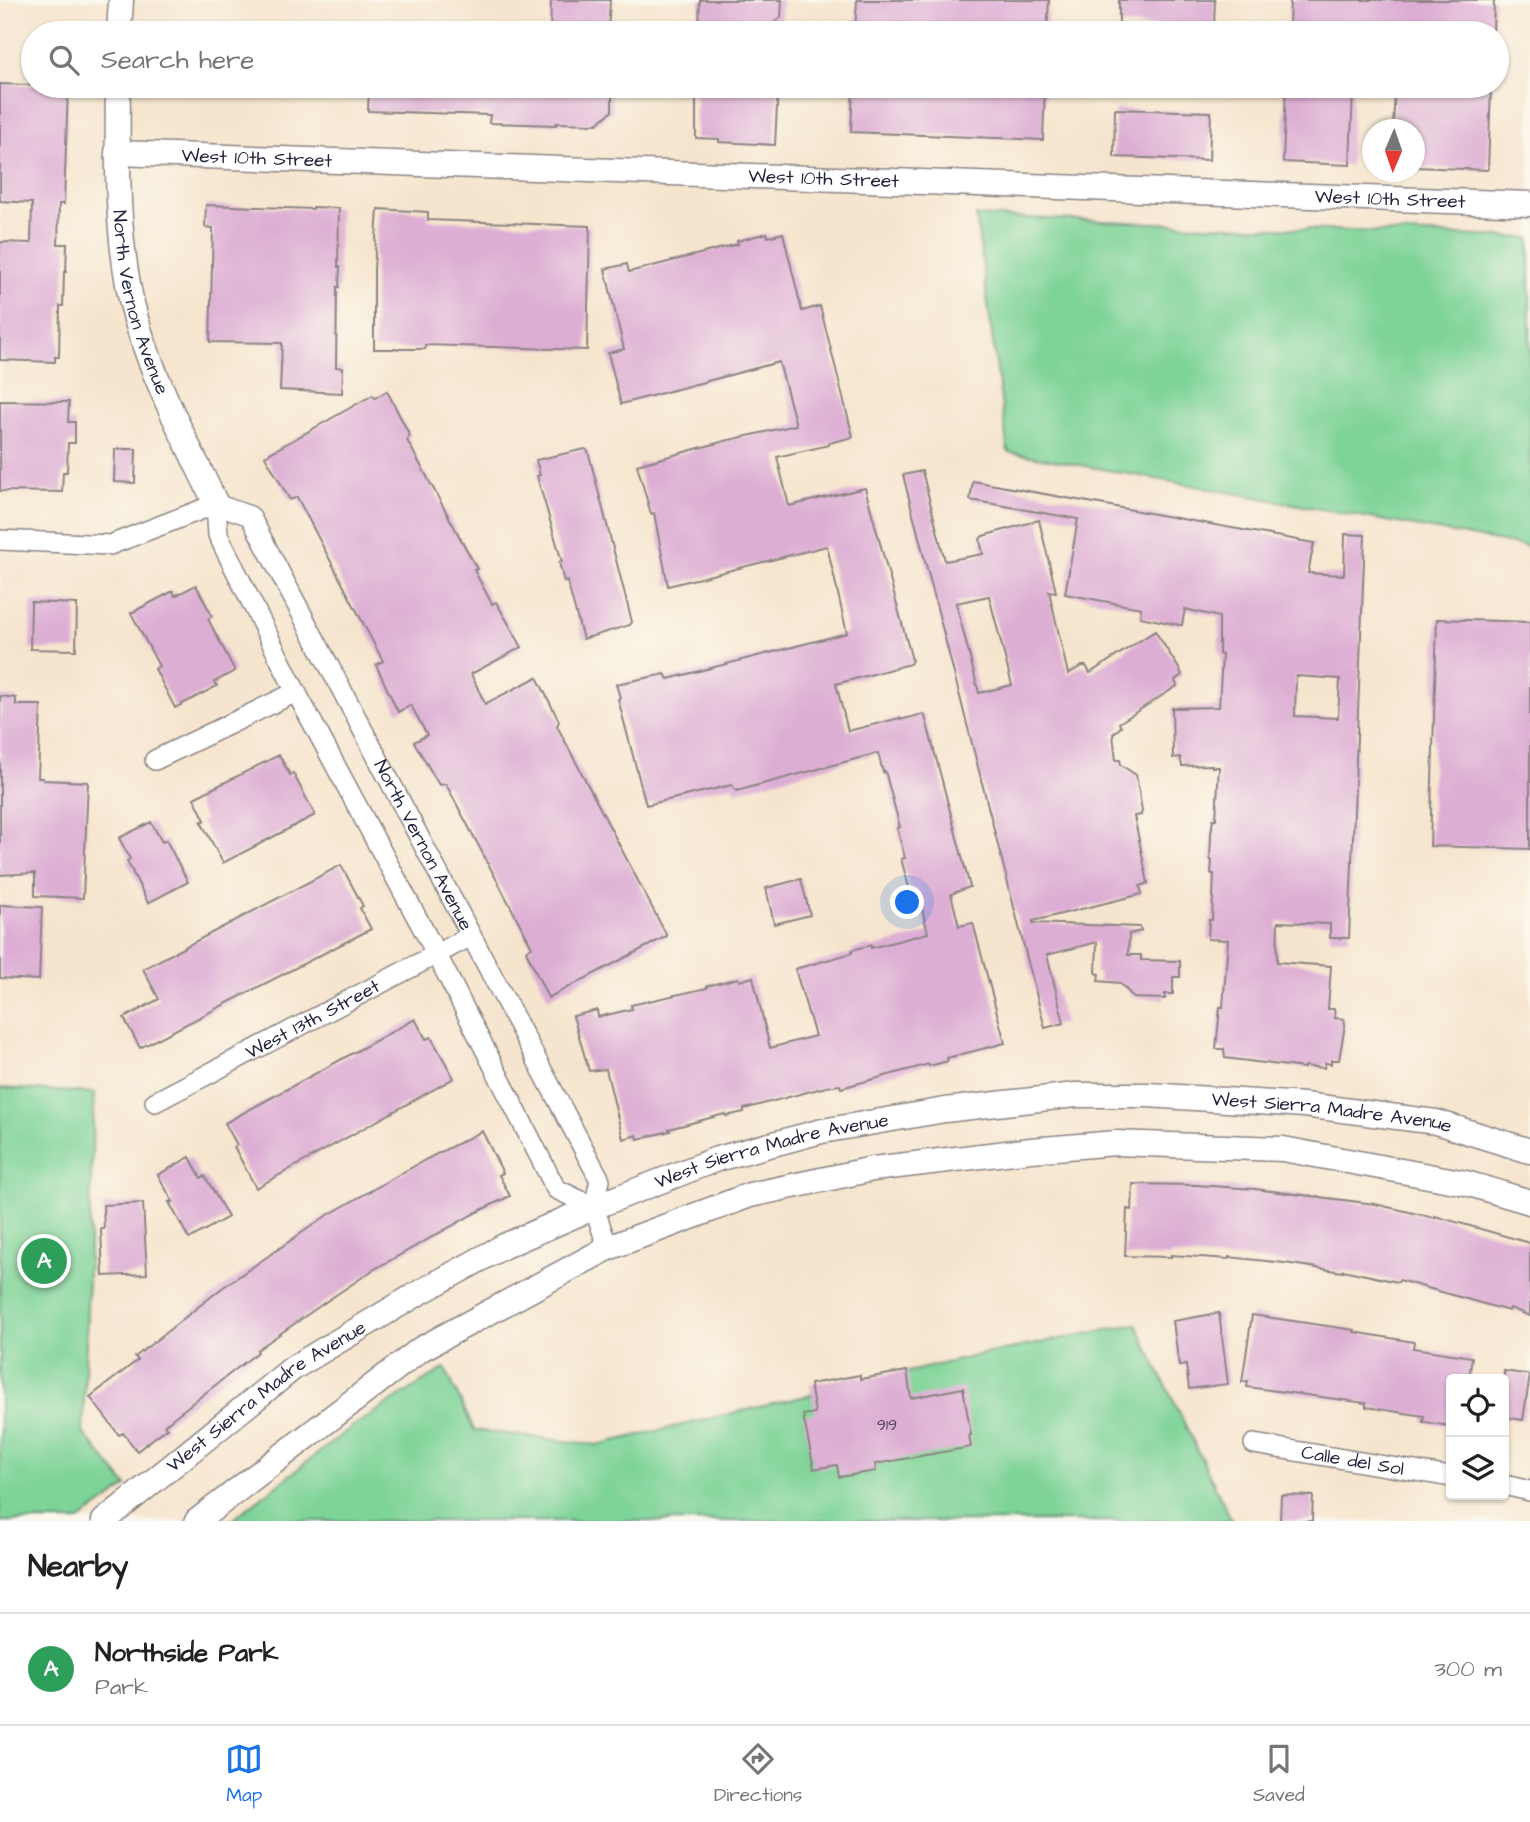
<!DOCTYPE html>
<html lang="en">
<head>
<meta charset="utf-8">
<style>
  body { margin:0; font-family:"Architects Daughter",sans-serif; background:#f2f2f2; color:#222 }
  .controls { position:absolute; right:21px; bottom:21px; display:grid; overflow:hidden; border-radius:7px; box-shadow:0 2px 5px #0004 }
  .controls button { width:63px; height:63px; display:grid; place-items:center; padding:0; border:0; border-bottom:2px solid #e0e0e0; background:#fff; color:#222; font:35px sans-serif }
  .compass { position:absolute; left:1362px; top:119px; width:63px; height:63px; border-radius:50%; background:#fff; box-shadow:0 2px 5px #0004; rotate:182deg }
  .you { position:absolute; left:908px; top:903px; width:24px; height:24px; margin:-18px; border:5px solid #fff; border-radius:50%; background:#1a73e8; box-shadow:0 0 0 10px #1a73e833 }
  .badge { display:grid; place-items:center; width:46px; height:46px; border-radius:50%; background:#1a73e8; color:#fff; font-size:23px; font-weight:700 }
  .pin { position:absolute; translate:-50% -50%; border:4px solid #fff; box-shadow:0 2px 7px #0006 }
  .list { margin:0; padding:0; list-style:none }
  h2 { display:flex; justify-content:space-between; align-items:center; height:91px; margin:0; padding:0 28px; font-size:30px }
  h2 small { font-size:23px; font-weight:400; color:#767676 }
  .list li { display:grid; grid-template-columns:46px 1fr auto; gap:21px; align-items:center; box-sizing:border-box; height:112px; padding:0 28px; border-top:2px solid #e0e0e0 }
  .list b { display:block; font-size:26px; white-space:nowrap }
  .list p { margin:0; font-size:23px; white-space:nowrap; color:#767676 }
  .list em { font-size:23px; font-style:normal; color:#767676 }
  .icon { flex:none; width:38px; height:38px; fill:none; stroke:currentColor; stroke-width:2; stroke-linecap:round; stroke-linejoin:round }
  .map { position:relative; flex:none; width:1530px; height:1521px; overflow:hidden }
  .search { position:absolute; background:#fff; box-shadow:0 2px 5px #0004; left:21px; right:21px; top:21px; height:77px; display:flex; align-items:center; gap:18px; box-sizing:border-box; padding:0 24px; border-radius:38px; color:#767676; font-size:26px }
  .sheet { height:203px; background:#fff }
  nav { display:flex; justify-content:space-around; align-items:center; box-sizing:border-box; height:98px; border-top:2px solid #e0e0e0; background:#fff; font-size:19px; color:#767676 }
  nav a { display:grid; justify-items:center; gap:4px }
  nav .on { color:#1a73e8 }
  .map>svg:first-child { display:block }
</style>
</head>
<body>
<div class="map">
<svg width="1530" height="1521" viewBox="0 0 1530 1521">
  <rect width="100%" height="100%" fill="#fbf7ec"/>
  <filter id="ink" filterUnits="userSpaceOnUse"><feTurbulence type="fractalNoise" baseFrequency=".0143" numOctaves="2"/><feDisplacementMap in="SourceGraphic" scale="14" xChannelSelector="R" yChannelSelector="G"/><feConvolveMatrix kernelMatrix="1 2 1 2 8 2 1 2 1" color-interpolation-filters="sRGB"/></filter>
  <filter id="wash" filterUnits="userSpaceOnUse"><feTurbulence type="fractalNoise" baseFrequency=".00686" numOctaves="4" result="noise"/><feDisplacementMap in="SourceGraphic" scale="28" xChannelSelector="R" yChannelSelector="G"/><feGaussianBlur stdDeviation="1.57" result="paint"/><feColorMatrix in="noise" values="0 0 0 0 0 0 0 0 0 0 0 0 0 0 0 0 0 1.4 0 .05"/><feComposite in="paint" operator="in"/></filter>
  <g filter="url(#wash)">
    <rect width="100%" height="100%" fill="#f6e5ce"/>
    <path fill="#7ed397" stroke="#507a69" stroke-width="2" d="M 976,216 L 1530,238 L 1530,547 L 1008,452 Z
      M 0,1088 L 94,1093 L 83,1433 L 127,1486 L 79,1521 L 0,1521 Z
      M 1136,1324 L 1232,1521 L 231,1521 L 353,1426 L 445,1368 L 474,1430 L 597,1445 L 984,1354 Z"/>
    <g id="blocks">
      <path fill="#ddaed4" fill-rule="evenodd" d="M 551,0 L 610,0 L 608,33 L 550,33 Z
        M 700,0 L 782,0 L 781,17 L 770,27 L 699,23 Z
        M 857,0 L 1049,0 L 1047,33 L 855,33 Z
        M 1119,0 L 1215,0 L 1214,28 L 1119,25 Z
        M 1290,0 L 1494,0 L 1493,33 L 1398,33 L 1398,29 L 1289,26 Z
        M 0,84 L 68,86 L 64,204 L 59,204 L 58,244 L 67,244 L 66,272 L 64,272 L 63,306 L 60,306 L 59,357 L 55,357 L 55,362 L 0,360 L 0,242 L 31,243 L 32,203 L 0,201 Z
        M 369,86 L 612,86 L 612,111 L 597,124 L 556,123 L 556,125 L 489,123 L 490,115 L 368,111 Z
        M 696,86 L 778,86 L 775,145 L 719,142 L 719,139 L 696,138 Z
        M 853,86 L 1045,86 L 1043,140 L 851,132 Z
        M 1395,86 L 1491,86 L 1488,170 L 1415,167 L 1415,130 L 1393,130 Z
        M 1286,87 L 1353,90 L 1350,165 L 1283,162 Z
        M 1115,109 L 1211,112 L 1209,160 L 1114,157 Z
        M 206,205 L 313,209 L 313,207 L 339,208 L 338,267 L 340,267 L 339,287 L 337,287 L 336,367 L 343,368 L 342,393 L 280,390 L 282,343 L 210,342 L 213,228 L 205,227 Z
        M 378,209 L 428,212 L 428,220 L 590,226 L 587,350 L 425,345 L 425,349 L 374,349 L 374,269 Z
        M 767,233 L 768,237 L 783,233 L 802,311 L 820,306 L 853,437 L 829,443 L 829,445 L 777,457 L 789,506 L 865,488 L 912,660 L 910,664 L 836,684 L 848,731 L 900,718 L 900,720 L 923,714 L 925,716 L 970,887 L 951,894 L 959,926 L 973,923 L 1005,1043 L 947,1058 L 948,1061 L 929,1066 L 929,1064 L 841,1088 L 840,1085 L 826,1087 L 744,1109 L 744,1112 L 726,1116 L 725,1114 L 669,1129 L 670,1131 L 638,1139 L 637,1135 L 623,1139 L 606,1069 L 589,1071 L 573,1016 L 597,1010 L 598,1017 L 632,1009 L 631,1005 L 707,988 L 707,986 L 738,978 L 739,981 L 753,977 L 770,1048 L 815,1036 L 795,969 L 852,953 L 852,950 L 871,945 L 871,948 L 928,933 L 917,889 L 910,891 L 901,859 L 905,858 L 897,828 L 900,827 L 885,771 L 883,772 L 878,753 L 736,791 L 732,785 L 646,805 L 618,699 L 620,698 L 616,684 L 665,674 L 668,679 L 847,633 L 827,546 L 668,586 L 654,513 L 651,514 L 637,465 L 725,441 L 796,425 L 779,362 L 621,404 L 608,353 L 624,349 L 605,269 L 627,264 L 629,272 L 738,244 L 737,241 Z
        M 387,391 L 410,436 L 407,440 L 477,569 L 474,570 L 492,604 L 496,602 L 522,647 L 471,674 L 485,704 L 537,677 L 559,721 L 557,726 L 667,936 L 548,998 L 526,951 L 532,947 L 446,784 L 439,785 L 414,742 L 427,735 L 411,705 L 398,712 L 376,665 L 383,661 L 297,497 L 290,500 L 265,456 L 373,395 L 375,398 Z
        M 0,401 L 69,402 L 68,422 L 75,422 L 75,443 L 68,443 L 67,472 L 63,472 L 62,492 L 0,491 Z
        M 115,449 L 136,449 L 135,483 L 114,482 Z
        M 585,449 L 588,451 L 632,622 L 630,625 L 583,639 L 567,581 L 564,582 L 559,562 L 562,562 L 537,476 L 540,475 L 536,460 Z
        M 922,471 L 945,561 L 983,554 L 980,539 L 983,536 L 1039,520 L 1056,592 L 1049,591 L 1068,674 L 1082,666 L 1086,666 L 1090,673 L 1155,631 L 1180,670 L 1182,675 L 1175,680 L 1177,686 L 1119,723 L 1121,727 L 1113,734 L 1116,760 L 1120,760 L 1121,765 L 1136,775 L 1142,811 L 1141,815 L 1134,816 L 1148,883 L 1140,886 L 1142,894 L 1033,921 L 1033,923 L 1140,927 L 1141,931 L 1129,934 L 1128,955 L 1141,955 L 1141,960 L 1180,961 L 1180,977 L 1173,977 L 1173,994 L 1165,994 L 1165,999 L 1134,998 L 1120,983 L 1098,981 L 1099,974 L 1096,973 L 1097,942 L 1047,955 L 1064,1023 L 1045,1028 L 903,475 ZM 989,596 L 1012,685 L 979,693 L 956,603 Z
        M 973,481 L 1314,543 L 1308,573 L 1344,575 L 1345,534 L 1365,535 L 1349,938 L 1330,938 L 1330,924 L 1278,922 L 1277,962 L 1331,966 L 1328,1009 L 1334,1009 L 1335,1018 L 1344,1019 L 1345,1025 L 1339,1060 L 1331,1060 L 1331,1064 L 1325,1063 L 1324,1068 L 1304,1066 L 1304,1068 L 1225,1058 L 1224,1049 L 1216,1049 L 1220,1007 L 1223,1007 L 1228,940 L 1208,939 L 1209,920 L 1212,920 L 1214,874 L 1211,874 L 1212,860 L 1210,860 L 1211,834 L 1213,819 L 1216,819 L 1219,767 L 1212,767 L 1212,765 L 1182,766 L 1180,757 L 1173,758 L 1172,708 L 1219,707 L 1222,655 L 1219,654 L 1219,617 L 1185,609 L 1182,625 L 1179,625 L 1140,617 L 1141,608 L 1065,594 L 1078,519 L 970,500 ZM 1296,676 L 1340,679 L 1338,718 L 1295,716 Z
        M 196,585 L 212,616 L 208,619 L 235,671 L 214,682 L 217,686 L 175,708 L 155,669 L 159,666 L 131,613 L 173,591 L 175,596 Z
        M 31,602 L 77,604 L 76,650 L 30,649 Z
        M 1437,619 L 1530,622 L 1530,849 L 1430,846 Z
        M 0,696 L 16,698 L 16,705 L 41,705 L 38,778 L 43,778 L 43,780 L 88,782 L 83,898 L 35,896 L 35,873 L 0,875 Z
        M 279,755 L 290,775 L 293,773 L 315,815 L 223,863 L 201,822 L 205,820 L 194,798 Z
        M 151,822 L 162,842 L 166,840 L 188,882 L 148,903 L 127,861 L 130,859 L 119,838 Z
        M 341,865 L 363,906 L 360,908 L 371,929 L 140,1048 L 124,1018 L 159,999 L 143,969 Z
        M 801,879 L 810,915 L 774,924 L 766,888 Z
        M 0,905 L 42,907 L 39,980 L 0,978 Z
        M 415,1019 L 426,1039 L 431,1037 L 454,1078 L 256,1188 L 234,1147 L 237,1145 L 225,1123 Z
        M 482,1131 L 503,1173 L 499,1175 L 510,1196 L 477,1212 L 373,1270 L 324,1303 L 257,1350 L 258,1352 L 164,1425 L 167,1428 L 137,1451 L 123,1433 L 119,1435 L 90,1397 L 138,1360 L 135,1357 L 222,1288 L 326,1216 L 427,1159 Z
        M 190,1157 L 201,1178 L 205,1176 L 228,1217 L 189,1239 L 169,1202 L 173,1202 L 158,1175 Z
        M 1133,1184 L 1196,1185 L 1255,1189 L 1375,1204 L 1435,1218 L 1435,1216 L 1530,1243 L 1530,1316 L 1510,1308 L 1509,1311 L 1399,1280 L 1398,1282 L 1343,1270 L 1343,1272 L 1285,1263 L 1229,1257 L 1229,1259 L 1171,1255 L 1171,1257 L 1125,1256 L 1127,1209 L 1132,1210 Z
        M 143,1203 L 147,1274 L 103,1276 L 101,1229 L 104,1229 L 103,1205 Z
        M 1219,1313 L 1228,1384 L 1189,1389 L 1186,1365 L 1179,1366 L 1173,1321 Z
        M 1252,1315 L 1355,1330 L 1354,1332 L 1414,1342 L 1413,1348 L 1472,1357 L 1469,1379 L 1451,1379 L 1451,1426 L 1423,1422 L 1424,1416 L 1366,1407 L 1366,1403 L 1247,1387 L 1248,1381 L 1242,1382 Z
        M 907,1371 L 911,1398 L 963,1388 L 971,1435 L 969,1435 L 971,1447 L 875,1464 L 876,1471 L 839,1477 L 837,1465 L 814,1469 L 803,1415 L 815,1413 L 810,1384 L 860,1375 L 860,1379 Z
        M 1504,1371 L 1530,1375 L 1523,1420 L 1504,1417 Z
        M 1281,1495 L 1313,1496 L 1312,1521 L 1280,1521 Z"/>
    </g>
  </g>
  <g filter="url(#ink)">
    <use href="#blocks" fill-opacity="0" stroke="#8c8484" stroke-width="2"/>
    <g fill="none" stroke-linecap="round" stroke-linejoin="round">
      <g stroke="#8c8484" stroke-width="22">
        <g id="minor">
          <path id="s1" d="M 216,504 L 250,516 L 600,1180 L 594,1207 L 608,1248"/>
          <path d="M 216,504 L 218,535 L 296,692 L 437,955 L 556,1189 L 594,1207"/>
          <path d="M 0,540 L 110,545 L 216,504"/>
          <path d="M 155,760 L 296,692"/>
          <path id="s2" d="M 155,1102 L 471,936"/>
          <path id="s3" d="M 1254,1444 L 1451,1477"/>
          <path d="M 1504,1485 L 1530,1491"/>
        </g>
      </g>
      <g stroke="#8c8484" stroke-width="27">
        <g id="tertiary">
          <path d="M 119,33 L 121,0"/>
          <path id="s4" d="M 118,86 C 117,158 116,249 136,319 C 155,384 187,443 216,504"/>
          <path id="s5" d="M 117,153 L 1530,204"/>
          <path id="s6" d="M 104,1521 L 293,1368 L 417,1294 L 504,1246 L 594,1207 L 717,1159 L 822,1131 L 945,1110 L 1075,1095 L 1148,1095 L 1304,1105 L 1436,1122 L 1530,1151"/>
          <path d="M 197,1521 L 421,1349 L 608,1248 L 750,1195 L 873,1169 L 1031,1150 L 1116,1143 L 1283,1149 L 1466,1183 L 1530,1202"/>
        </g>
      </g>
      <use href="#minor" stroke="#fff" stroke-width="19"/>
      <use href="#tertiary" stroke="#fff" stroke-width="24"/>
    </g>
  </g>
  <g text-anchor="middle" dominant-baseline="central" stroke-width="5" stroke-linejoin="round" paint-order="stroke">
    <g font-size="16" fill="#514561">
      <text x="887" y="1425">919</text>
    </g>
    <g font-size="19" fill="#22223b" stroke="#fbf7ec">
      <text stroke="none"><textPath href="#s5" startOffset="140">West 10th Street</textPath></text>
      <text stroke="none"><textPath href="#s5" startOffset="707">West 10th Street</textPath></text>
      <text stroke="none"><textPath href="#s5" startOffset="1274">West 10th Street</textPath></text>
      <text stroke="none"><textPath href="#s4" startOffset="219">North Vernon Avenue</textPath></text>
      <text stroke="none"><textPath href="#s1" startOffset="408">North Vernon Avenue</textPath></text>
      <text stroke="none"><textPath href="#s2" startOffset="178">West 13th Street</textPath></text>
      <text stroke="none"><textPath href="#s6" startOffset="1339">West Sierra Madre Avenue</textPath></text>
      <text stroke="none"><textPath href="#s6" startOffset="772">West Sierra Madre Avenue</textPath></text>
      <text stroke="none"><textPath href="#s6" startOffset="205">West Sierra Madre Avenue</textPath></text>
      <text stroke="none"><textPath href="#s3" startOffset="100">Calle del Sol</textPath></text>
    </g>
  </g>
</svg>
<div class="controls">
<button><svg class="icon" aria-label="locate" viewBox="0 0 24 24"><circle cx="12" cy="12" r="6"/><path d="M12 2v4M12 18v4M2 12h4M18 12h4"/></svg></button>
<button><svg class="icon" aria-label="layers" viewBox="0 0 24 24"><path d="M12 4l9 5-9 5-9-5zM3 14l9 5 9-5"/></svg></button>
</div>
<svg class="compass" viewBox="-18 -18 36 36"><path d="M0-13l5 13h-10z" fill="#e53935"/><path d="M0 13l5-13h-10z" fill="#767676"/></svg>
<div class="you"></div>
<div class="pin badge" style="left:44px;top:1261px;background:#2e9e5b">A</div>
<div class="search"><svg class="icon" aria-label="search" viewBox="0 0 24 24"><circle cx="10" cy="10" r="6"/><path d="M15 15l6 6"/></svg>Search here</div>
</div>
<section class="sheet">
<h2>Nearby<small></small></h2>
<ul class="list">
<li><span class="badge" style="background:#2e9e5b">A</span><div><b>Northside Park</b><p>Park</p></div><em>300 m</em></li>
</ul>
</section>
<nav>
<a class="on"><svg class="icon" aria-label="map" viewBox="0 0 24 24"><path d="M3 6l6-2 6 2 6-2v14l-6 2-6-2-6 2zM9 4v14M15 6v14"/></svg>Map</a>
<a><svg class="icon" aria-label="directions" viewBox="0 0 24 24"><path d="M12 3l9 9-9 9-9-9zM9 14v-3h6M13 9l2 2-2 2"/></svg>Directions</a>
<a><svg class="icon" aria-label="saved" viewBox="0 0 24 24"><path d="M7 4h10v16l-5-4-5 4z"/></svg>Saved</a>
</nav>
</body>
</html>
